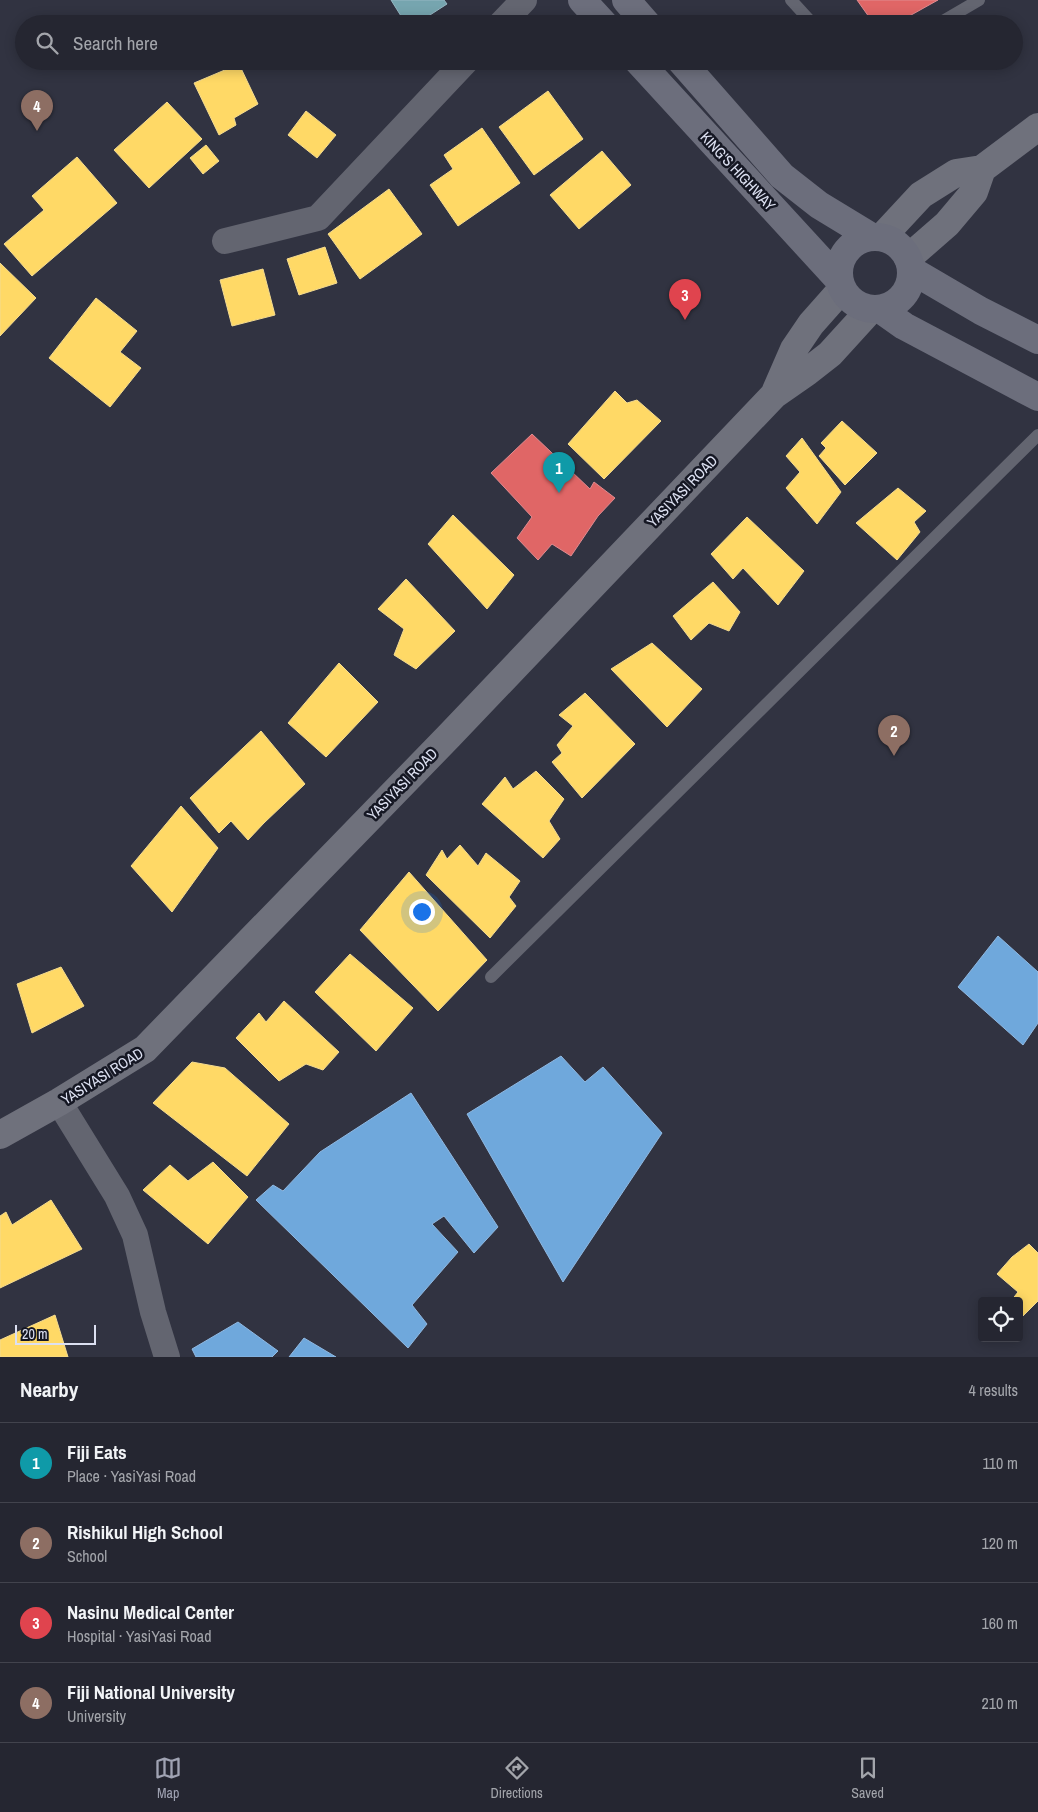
<!DOCTYPE html>
<html lang="en">
<head>
<meta charset="utf-8">
<style>
  body { margin:0; font-family:"Archivo Narrow",sans-serif; background:#2d2e39; color:#f1f3f6 }
  .controls { position:absolute; right:15px; bottom:15px; display:grid; overflow:hidden; border-radius:5px; box-shadow:0 2px 12px #0003 }
  .controls button { width:45px; height:45px; display:grid; place-items:center; padding:0; border:0; border-bottom:1px solid #42434d; background:#252631; color:#f1f3f6; font:25px sans-serif }
  .scale { position:absolute; left:15px; bottom:12px; width:81px; box-sizing:border-box; padding-left:5px; border:2px solid #dce0f1; border-top:0; font-size:14px; line-height:18px; white-space:nowrap; color:#dce0f1; -webkit-text-stroke:4px #151723; paint-order:stroke }
  .you { position:absolute; left:421px; top:911px; width:18px; height:18px; margin:-12px; border:4px solid #fff; border-radius:50%; background:#1a73e8; box-shadow:0 0 0 8px #1a73e833 }
  .badge { display:grid; place-items:center; width:32px; height:32px; border-radius:50%; background:#a0a3b3; color:#fff; font-size:16px; font-weight:700 }
  .pin { position:absolute; translate:-50% -41px; filter:drop-shadow(0 1px 2px #0008) }
  .pin::after { content:''; position:absolute; top:26px; width:18px; height:15px; background:inherit; clip-path:polygon(0 0,100% 0,50% 100%) }
  .list { margin:0; padding:0; list-style:none }
  h2 { display:flex; justify-content:space-between; align-items:center; height:65px; margin:0; padding:0 20px; font-size:21px }
  h2 small { font-size:16px; font-weight:400; color:#a3a5ab }
  .list li { display:grid; grid-template-columns:32px 1fr auto; gap:15px; align-items:center; box-sizing:border-box; height:80px; padding:0 20px; border-top:1px solid #42434d }
  .list b { display:block; font-size:19px; white-space:nowrap }
  .list p { margin:0; font-size:16px; white-space:nowrap; color:#a3a5ab }
  .list em { font-size:16px; font-style:normal; color:#a3a5ab }
  .icon { flex:none; width:28px; height:28px; fill:none; stroke:currentColor; stroke-width:2; stroke-linecap:round; stroke-linejoin:round }
  .map { position:relative; flex:none; width:1038px; height:1357px; overflow:hidden }
  .search { position:absolute; background:#252631; box-shadow:0 2px 12px #0003; left:15px; right:15px; top:15px; height:55px; display:flex; align-items:center; gap:12px; box-sizing:border-box; padding:0 18px; border-radius:28px; color:#a3a5ab; font-size:19px }
  .sheet { height:385px; background:#252631 }
  nav { display:flex; justify-content:space-around; align-items:center; box-sizing:border-box; height:70px; border-top:1px solid #42434d; background:#252631; font-size:14px; color:#a3a5ab }
  nav a { display:grid; justify-items:center; gap:2px }
  nav .on { color:#a0a3b3 }
  .map>svg:first-child { display:block }
</style>
</head>
<body>
<div class="map">
<svg width="1038" height="1357" viewBox="0 0 1038 1357">
  <rect width="100%" height="100%" fill="#313341"/>
  <path fill="#ffd966" stroke="#f4db90" d="M 239,64 L 258,104 L 234,118 L 236,125 L 219,135 L 194,83 Z
    M 548,91 L 583,139 L 534,175 L 499,127 Z
    M 167,102 L 202,139 L 149,188 L 114,150 Z
    M 306,111 L 336,135 L 317,158 L 288,135 Z
    M 482,128 L 520,183 L 458,226 L 430,185 L 453,169 L 444,155 Z
    M 206,145 L 219,161 L 203,174 L 190,158 Z
    M 602,151 L 631,185 L 579,229 L 550,195 Z
    M 77,157 L 117,203 L 32,276 L 4,244 L 44,210 L 32,196 Z
    M 389,189 L 422,234 L 360,279 L 328,234 Z
    M 325,247 L 337,283 L 299,295 L 287,259 Z
    M 0,263 L 36,298 L 0,336 Z
    M 263,269 L 275,315 L 232,326 L 220,280 Z
    M 96,298 L 137,331 L 120,352 L 141,368 L 110,407 L 49,358 Z
    M 615,391 L 627,403 L 637,400 L 661,421 L 604,479 L 568,444 Z
    M 842,421 L 877,453 L 845,485 L 819,456 L 826,448 L 821,443 Z
    M 802,438 L 841,492 L 817,524 L 786,488 L 800,472 L 786,456 Z
    M 898,488 L 926,511 L 914,522 L 920,532 L 897,560 L 856,523 Z
    M 453,515 L 514,575 L 487,609 L 428,544 Z
    M 747,517 L 804,571 L 778,605 L 743,568 L 733,579 L 711,554 Z
    M 406,579 L 455,631 L 416,669 L 394,655 L 404,629 L 378,609 Z
    M 713,582 L 740,612 L 729,631 L 709,623 L 691,640 L 673,616 Z
    M 652,643 L 702,689 L 667,727 L 611,669 Z
    M 339,663 L 378,702 L 326,757 L 288,723 Z
    M 585,693 L 635,744 L 582,798 L 552,762 L 562,753 L 557,745 L 573,726 L 559,715 Z
    M 261,731 L 305,784 L 264,823 L 248,840 L 231,821 L 219,833 L 190,798 Z
    M 536,771 L 564,799 L 549,821 L 560,839 L 543,858 L 482,804 L 505,777 L 513,789 Z
    M 181,806 L 218,848 L 172,912 L 131,866 Z
    M 460,845 L 478,866 L 486,853 L 520,881 L 509,897 L 516,906 L 490,938 L 426,875 L 442,850 L 447,859 Z
    M 409,872 L 487,960 L 438,1011 L 360,930 Z
    M 350,954 L 413,1008 L 376,1051 L 315,992 Z
    M 61,967 L 84,1006 L 32,1033 L 17,984 Z
    M 284,1001 L 339,1052 L 323,1070 L 306,1064 L 279,1081 L 236,1038 L 259,1013 L 266,1022 Z
    M 192,1062 L 225,1068 L 289,1124 L 247,1176 L 153,1103 Z
    M 213,1162 L 248,1197 L 208,1244 L 143,1190 L 170,1165 L 188,1181 Z
    M 51,1200 L 82,1249 L 0,1288 L 0,1216 L 6,1212 L 12,1225 Z
    M 1029,1244 L 1038,1253 L 1038,1301 L 1019,1320 L 1019,1301 L 1011,1301 L 1018,1292 L 997,1274 L 1012,1257 Z
    M 55,1315 L 68,1357 L 0,1357 L 0,1340 Z"/>
  <path fill="#e06666" stroke="#df8b90" d="M 857,0 L 938,0 L 895,24 L 874,24 Z
    M 532,434 L 590,489 L 594,482 L 615,498 L 598,516 L 571,556 L 552,544 L 538,560 L 517,538 L 532,517 L 491,473 Z"/>
  <path fill="#6fa8dc" stroke="#90b9e2" d="M 998,936 L 1038,972 L 1038,1023 L 1023,1045 L 958,987 Z
    M 561,1056 L 585,1082 L 603,1067 L 662,1133 L 563,1282 L 467,1114 Z
    M 411,1093 L 498,1227 L 474,1253 L 444,1216 L 432,1224 L 458,1252 L 412,1305 L 427,1324 L 408,1348 L 256,1200 L 273,1185 L 283,1191 L 320,1152 Z
    M 238,1322 L 278,1351 L 272,1357 L 196,1357 L 192,1349 Z
    M 304,1338 L 336,1357 L 289,1357 Z"/>
  <path fill="#76a5af" stroke="#95b7c3" d="M 391,0 L 444,0 L 447,4 L 416,24 L 406,24 Z"/>
  <g fill="none" stroke-linecap="round" stroke-linejoin="round">
    <path stroke="#636570" stroke-width="12" d="M 791,0 L 813,24
      M 938,24 L 979,0
      M 491,977 L 1038,435"/>
    <path stroke="#636570" stroke-width="26" d="M 501,24 L 524,0
      M 225,241 L 318,218 L 466,61
      M 59,1102 L 117,1196 L 135,1235 L 153,1312 L 167,1357"/>
    <path stroke="#6f717c" stroke-width="28" d="M 882,237 L 921,195 L 956,173 L 982,169 L 1038,127
      M 908,258 L 947,224 L 974,192 L 982,169
      M 774,395 L 794,349 L 811,324 L 842,289
      M 0,1135 L 59,1102 L 145,1049 L 449,736 L 774,395 L 807,372 L 830,354 L 871,309"/>
    <path stroke="#6c6e7c" stroke-width="28" d="M 582,0 L 604,24
      M 626,0 L 647,24
      M 638,61 L 839,280
      M 681,61 L 782,176 L 819,205 L 870,236
      M839 273a36 36 0 1 1 72 0a36 36 0 1 1-72 0Z
      M 911,270 L 981,311 L 1038,340
      M 880,309 L 904,326 L 1038,397"/>
  </g>
  <g text-anchor="middle" dominant-baseline="central" stroke-width="5" stroke-linejoin="round" paint-order="stroke">
    <g font-size="15" fill="#dce0f1" stroke="#151723">
      <text transform="translate(738 171) rotate(47)">KING'S HIGHWAY</text>
      <text transform="translate(682 491) rotate(-46)">YASIYASI ROAD</text>
      <text transform="translate(402 784) rotate(-46)">YASIYASI ROAD</text>
      <text transform="translate(102 1076) rotate(-32)">YASIYASI ROAD</text>
    </g>
  </g>
</svg>
<div class="controls">
<button><svg class="icon" aria-label="locate" viewBox="0 0 24 24"><circle cx="12" cy="12" r="6"/><path d="M12 2v4M12 18v4M2 12h4M18 12h4"/></svg></button>
</div>
<div class="scale">20 m</div>
<div class="you"></div>
<div class="pin badge" style="left:559px;top:493px;background:#0f9aa8">1</div>
<div class="pin badge" style="left:894px;top:756px;background:#8d6e63">2</div>
<div class="pin badge" style="left:685px;top:320px;background:#e0444e">3</div>
<div class="pin badge" style="left:37px;top:131px;background:#8d6e63">4</div>
<div class="search"><svg class="icon" aria-label="search" viewBox="0 0 24 24"><circle cx="10" cy="10" r="6"/><path d="M15 15l6 6"/></svg>Search here</div>
</div>
<section class="sheet">
<h2>Nearby<small>4 results</small></h2>
<ul class="list">
<li><span class="badge" style="background:#0f9aa8">1</span><div><b>Fiji Eats</b><p>Place · YasiYasi Road</p></div><em>110 m</em></li>
<li><span class="badge" style="background:#8d6e63">2</span><div><b>Rishikul High School</b><p>School</p></div><em>120 m</em></li>
<li><span class="badge" style="background:#e0444e">3</span><div><b>Nasinu Medical Center</b><p>Hospital · YasiYasi Road</p></div><em>160 m</em></li>
<li><span class="badge" style="background:#8d6e63">4</span><div><b>Fiji National University</b><p>University</p></div><em>210 m</em></li>
</ul>
</section>
<nav>
<a class="on"><svg class="icon" aria-label="map" viewBox="0 0 24 24"><path d="M3 6l6-2 6 2 6-2v14l-6 2-6-2-6 2zM9 4v14M15 6v14"/></svg>Map</a>
<a><svg class="icon" aria-label="directions" viewBox="0 0 24 24"><path d="M12 3l9 9-9 9-9-9zM9 14v-3h6M13 9l2 2-2 2"/></svg>Directions</a>
<a><svg class="icon" aria-label="saved" viewBox="0 0 24 24"><path d="M7 4h10v16l-5-4-5 4z"/></svg>Saved</a>
</nav>
</body>
</html>
